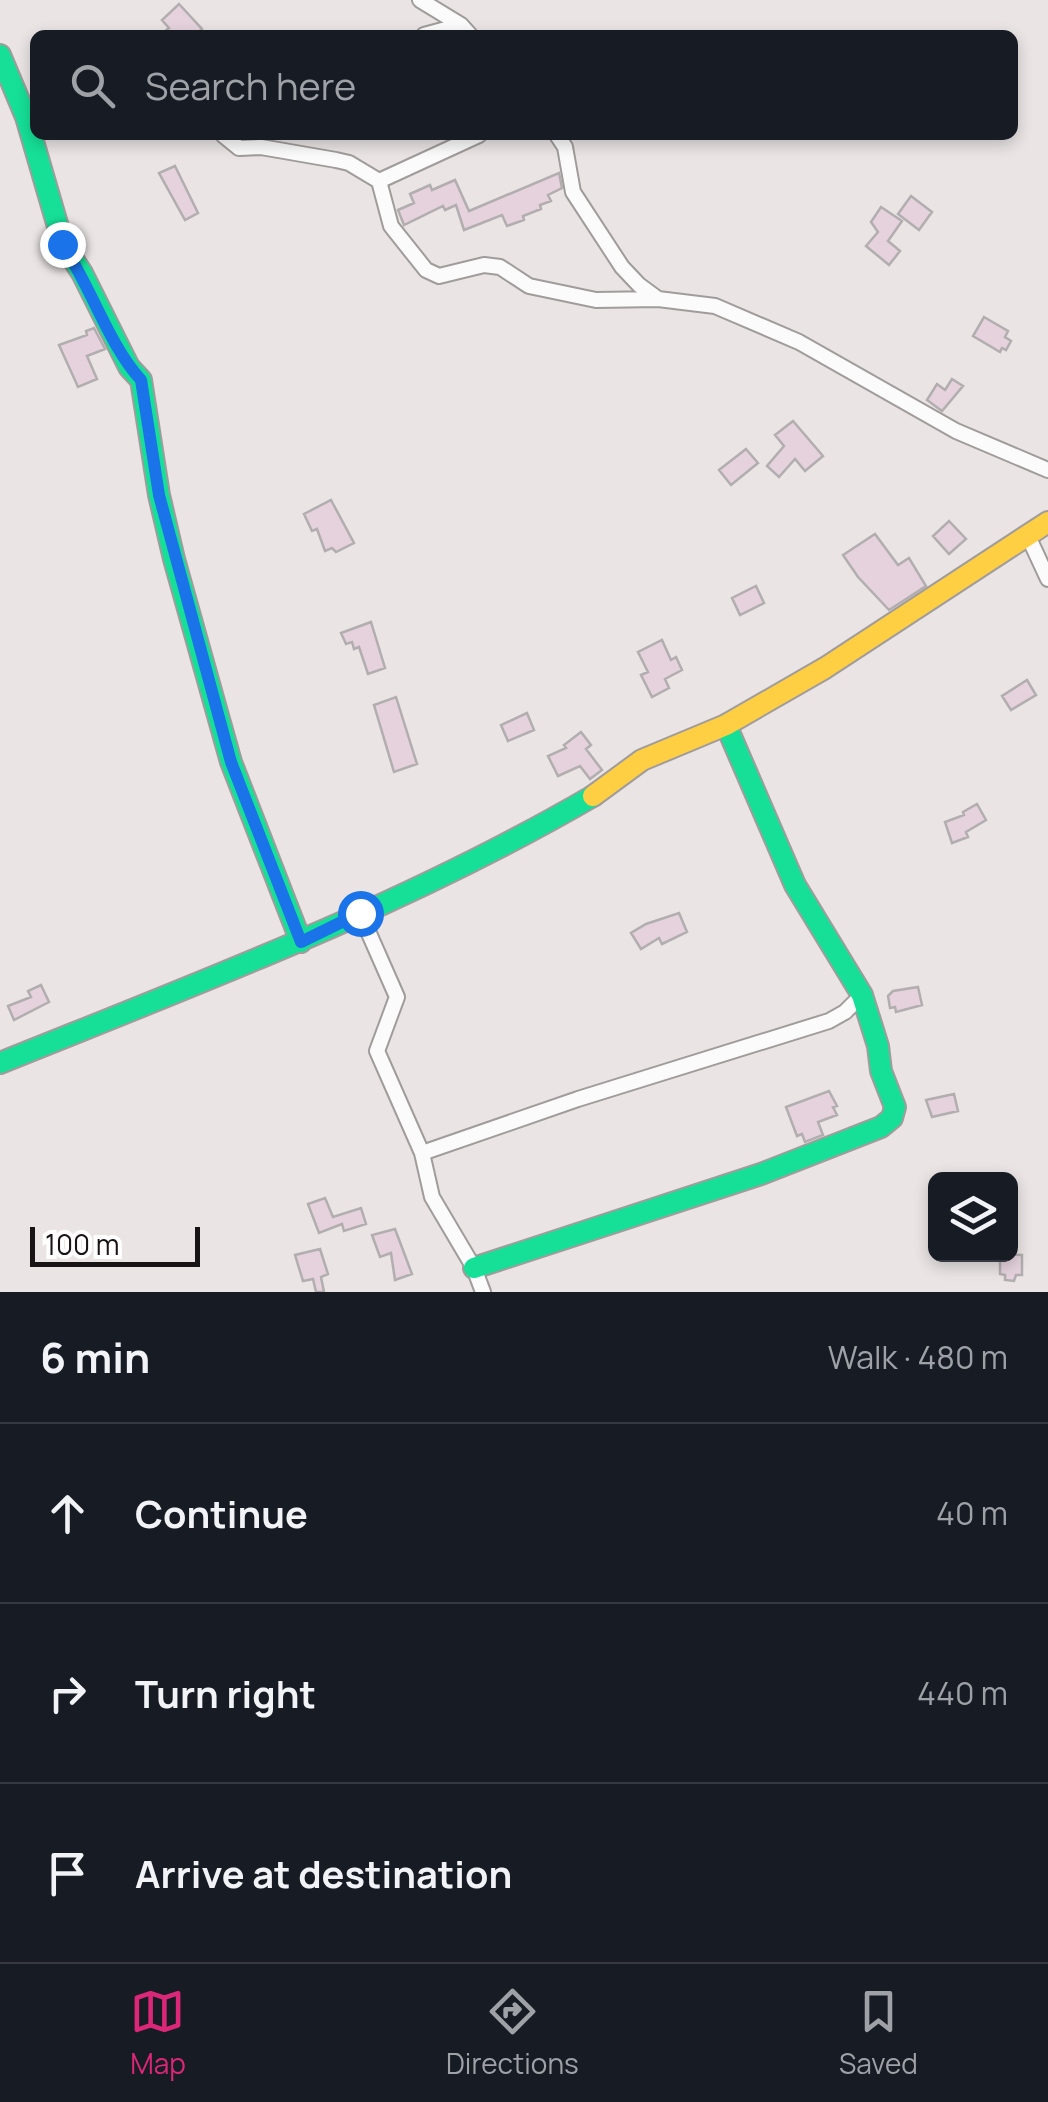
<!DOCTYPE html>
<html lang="en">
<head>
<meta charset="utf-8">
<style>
  body { margin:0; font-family:Manrope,sans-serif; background:#20242c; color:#f1f3f6 }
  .controls { position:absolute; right:30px; bottom:30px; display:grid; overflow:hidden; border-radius:15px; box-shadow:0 5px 15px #0003 }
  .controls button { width:90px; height:90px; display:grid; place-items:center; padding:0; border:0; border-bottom:2px solid #363941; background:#171b24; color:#f1f3f6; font:50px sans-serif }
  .scale { position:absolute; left:30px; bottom:25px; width:170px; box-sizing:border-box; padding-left:10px; border:5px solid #181314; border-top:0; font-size:28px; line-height:35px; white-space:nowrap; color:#181314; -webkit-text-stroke:8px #fff; paint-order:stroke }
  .stop { position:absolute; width:30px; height:30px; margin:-22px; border:8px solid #1a73e8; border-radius:50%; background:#fff }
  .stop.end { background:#1a73e8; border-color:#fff; box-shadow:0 2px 10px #0008 }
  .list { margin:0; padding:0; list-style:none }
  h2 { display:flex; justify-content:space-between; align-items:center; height:130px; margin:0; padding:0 40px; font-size:42px }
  h2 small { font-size:32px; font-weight:400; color:#9ea1a6 }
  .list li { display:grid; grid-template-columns:65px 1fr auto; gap:30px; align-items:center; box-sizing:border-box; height:180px; padding:0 40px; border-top:2px solid #363941 }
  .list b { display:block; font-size:38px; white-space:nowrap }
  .list em { font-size:32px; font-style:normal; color:#9ea1a6 }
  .icon { flex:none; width:55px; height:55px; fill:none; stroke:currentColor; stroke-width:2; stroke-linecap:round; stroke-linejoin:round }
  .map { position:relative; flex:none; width:1048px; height:1292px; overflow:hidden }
  .search { position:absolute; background:#171b24; box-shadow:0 5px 15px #0003; left:30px; right:30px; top:30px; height:110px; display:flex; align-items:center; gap:25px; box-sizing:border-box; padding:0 35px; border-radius:15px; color:#9ea1a6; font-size:38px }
  .sheet { height:670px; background:#171b24 }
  nav { display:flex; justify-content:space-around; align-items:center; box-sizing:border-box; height:140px; border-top:2px solid #363941; background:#171b24; font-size:28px; color:#9ea1a6 }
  nav a { display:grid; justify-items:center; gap:5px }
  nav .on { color:#db2777 }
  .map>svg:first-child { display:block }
</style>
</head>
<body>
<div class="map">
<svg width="1048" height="1292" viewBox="0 0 1048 1292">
  <rect width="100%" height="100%" fill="#eae4e4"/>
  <path fill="#e5d2dd" stroke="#b2aeaf" stroke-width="2.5" d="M 179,4 L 202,29 L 195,35 L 160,35 L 169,28 L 162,20 Z
    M 175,166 L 198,213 L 185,220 L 159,173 Z
    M 559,173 L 562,188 L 548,195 L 551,201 L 540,205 L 541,209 L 523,216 L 524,220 L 507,226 L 502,215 L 464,230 L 456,205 L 445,210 L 443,206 L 404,225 L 398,210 L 414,203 L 410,194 L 430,185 L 432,190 L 455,180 L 469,211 Z
    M 911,196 L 932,212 L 919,230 L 898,214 Z
    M 881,207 L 902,221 L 888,241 L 900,251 L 889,265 L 866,246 L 878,232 L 871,222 Z
    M 984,317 L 1008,331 L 1005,337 L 1011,341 L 1006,350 L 1002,348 L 1000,352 L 973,336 Z
    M 94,328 L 105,349 L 87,356 L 97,379 L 78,387 L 59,345 L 87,335 L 86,331 Z
    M 952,379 L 963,386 L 942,411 L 927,400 L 937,384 L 945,390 Z
    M 793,421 L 823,456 L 805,471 L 795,459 L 779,477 L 767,466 L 784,446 L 775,435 Z
    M 746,449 L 758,463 L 731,485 L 719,470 Z
    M 331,500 L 354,543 L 336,552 L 332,548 L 325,551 L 317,529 L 312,531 L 304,514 Z
    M 949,521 L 966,539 L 949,554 L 933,536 Z
    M 875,534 L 898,565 L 909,558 L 926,586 L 889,610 L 858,577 L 843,555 Z
    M 756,586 L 764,603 L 740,615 L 732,598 Z
    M 371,622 L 385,668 L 368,674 L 359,647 L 354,649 L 352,642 L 346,644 L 341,633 Z
    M 662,640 L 671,660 L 676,657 L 682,670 L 665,679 L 669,688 L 652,697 L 641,675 L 648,672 L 638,652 Z
    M 1027,680 L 1036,695 L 1011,710 L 1002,696 Z
    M 396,697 L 417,764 L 394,772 L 374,705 Z
    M 527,713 L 534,730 L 508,741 L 501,725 Z
    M 581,732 L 591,745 L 586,749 L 602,770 L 590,779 L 580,766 L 558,776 L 548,756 L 566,748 L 564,745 Z
    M 977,804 L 986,820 L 966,832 L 968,837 L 952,843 L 945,822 L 964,815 L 963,812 Z
    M 679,913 L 687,932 L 662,944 L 659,938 L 641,949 L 631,933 L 646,924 Z
    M 41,985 L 49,1002 L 14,1020 L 8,1006 L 31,997 L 28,991 Z
    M 918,987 L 922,1005 L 896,1012 L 895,1007 L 890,1008 L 888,996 L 893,991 Z
    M 829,1091 L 837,1106 L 833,1107 L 837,1115 L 818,1122 L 823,1135 L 805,1142 L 802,1134 L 797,1136 L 786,1107 Z
    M 954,1094 L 958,1111 L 932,1117 L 926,1100 Z
    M 325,1198 L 333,1217 L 361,1208 L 366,1224 L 344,1231 L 342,1224 L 319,1233 L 308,1204 Z
    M 395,1229 L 412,1274 L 395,1280 L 391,1253 L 380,1257 L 372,1235 Z
    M 320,1249 L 328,1274 L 321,1277 L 324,1292 L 316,1292 L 313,1279 L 303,1281 L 295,1255 Z
    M 1000,1254 L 1022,1255 L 1022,1275 L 1016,1275 L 1014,1281 L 1005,1280 L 1005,1275 L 1000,1274 Z"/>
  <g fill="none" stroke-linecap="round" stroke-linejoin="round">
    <g stroke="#a19c9c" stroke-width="18">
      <path id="street" d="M 420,0 L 461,25 L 470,35
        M 424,35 L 461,25
        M 223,135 L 239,148 L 261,147 L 336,160 L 349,163 L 379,181 L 391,226 L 426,270 L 439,276 L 484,265 L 500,267 L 529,286 L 596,300 L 658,299
        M 557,135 L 565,147 L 573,192 L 622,267 L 639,285 L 658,299 L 715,306 L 799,342 L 956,431 L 1048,470
        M 379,181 L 479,135
        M 1028,536 L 1048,579
        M 360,913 L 397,997 L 377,1051 L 422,1153 L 432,1197 L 474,1268 L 483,1292
        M 422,1153 L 578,1099 L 829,1021 L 845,1012 L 862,995"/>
    </g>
    <g stroke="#a19c9c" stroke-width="24">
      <path id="fast" d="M 0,55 L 26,117 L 63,244 L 82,273 L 129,367 L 141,380 L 159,495 L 174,559 L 231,762 L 301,942
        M 0,1063 C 201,982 406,905 593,796
        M 474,1268 L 761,1174 L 881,1127 L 892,1118 L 895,1107 L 881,1071 L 878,1046 L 862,995 L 795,885 L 726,725"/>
    </g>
    <g stroke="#a19c9c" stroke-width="24">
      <path id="slow" d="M 593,796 L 642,760 L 726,725 L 825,668 L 1048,522"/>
    </g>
    <use href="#street" stroke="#fcfbfb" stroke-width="14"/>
    <use href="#fast" stroke="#16e098" stroke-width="20"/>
    <use href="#slow" stroke="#ffcf43" stroke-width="20"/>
  </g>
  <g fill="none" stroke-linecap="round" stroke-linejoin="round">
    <path stroke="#1a73e8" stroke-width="12" d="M 62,244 C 91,286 108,344 141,380 L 159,495 L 231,762 L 301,942 L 360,913"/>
  </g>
</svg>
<div class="controls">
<button><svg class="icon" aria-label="layers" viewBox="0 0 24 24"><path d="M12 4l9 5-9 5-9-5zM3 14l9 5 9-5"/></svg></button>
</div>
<div class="scale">100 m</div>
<div class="stop" style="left:360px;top:913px"></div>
<div class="stop end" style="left:62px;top:244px"></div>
<div class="search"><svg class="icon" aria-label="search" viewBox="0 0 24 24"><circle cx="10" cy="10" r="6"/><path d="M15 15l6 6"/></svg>Search here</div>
</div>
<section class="sheet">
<h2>6 min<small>Walk · 480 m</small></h2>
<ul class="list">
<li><svg class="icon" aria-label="ahead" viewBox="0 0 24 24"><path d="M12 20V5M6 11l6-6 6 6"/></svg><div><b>Continue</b></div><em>40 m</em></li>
<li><svg class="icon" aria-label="right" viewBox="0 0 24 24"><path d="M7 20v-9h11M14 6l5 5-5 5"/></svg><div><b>Turn right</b></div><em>440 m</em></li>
<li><svg class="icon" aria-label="arrive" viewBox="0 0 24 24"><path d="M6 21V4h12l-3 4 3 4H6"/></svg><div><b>Arrive at destination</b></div></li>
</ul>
</section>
<nav>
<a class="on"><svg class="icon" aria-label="map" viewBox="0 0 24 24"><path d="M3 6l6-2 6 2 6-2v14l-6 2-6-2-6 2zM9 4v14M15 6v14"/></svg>Map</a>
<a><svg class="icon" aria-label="directions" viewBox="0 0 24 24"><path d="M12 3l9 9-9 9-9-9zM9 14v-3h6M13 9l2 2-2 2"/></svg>Directions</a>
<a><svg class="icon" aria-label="saved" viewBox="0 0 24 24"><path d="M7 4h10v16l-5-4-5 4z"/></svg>Saved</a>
</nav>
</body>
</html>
